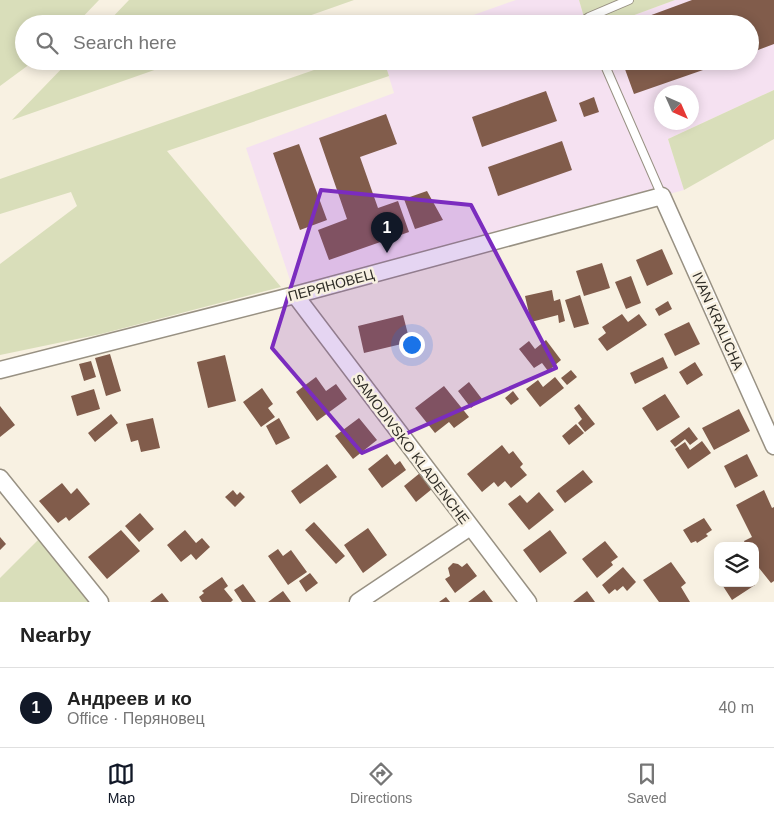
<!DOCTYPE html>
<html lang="en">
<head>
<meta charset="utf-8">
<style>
  body { margin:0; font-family:Helvetica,sans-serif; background:#f6f6f6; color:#222 }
  .controls { position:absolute; right:15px; bottom:15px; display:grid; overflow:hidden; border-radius:10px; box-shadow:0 2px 12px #0003 }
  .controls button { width:45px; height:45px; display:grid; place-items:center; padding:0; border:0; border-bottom:1px solid #e0e0e0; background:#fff; color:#222; font:25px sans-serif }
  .compass { position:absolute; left:654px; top:85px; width:45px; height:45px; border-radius:50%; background:#fff; box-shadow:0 2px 12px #0003; rotate:135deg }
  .you { position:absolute; left:411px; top:344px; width:18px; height:18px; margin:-12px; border:4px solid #fff; border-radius:50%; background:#1a73e8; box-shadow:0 0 0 8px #1a73e833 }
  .badge { display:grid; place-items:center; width:32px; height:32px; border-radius:50%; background:#111827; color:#fff; font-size:16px; font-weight:700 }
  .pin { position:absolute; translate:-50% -41px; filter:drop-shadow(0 1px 2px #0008) }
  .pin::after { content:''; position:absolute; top:26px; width:18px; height:15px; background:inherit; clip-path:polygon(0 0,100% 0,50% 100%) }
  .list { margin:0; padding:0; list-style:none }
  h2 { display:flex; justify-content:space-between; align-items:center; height:65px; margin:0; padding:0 20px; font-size:21px }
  h2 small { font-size:16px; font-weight:400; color:#767676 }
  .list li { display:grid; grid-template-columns:32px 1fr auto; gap:15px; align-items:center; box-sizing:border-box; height:80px; padding:0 20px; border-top:1px solid #e0e0e0 }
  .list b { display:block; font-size:19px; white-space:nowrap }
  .list p { margin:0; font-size:16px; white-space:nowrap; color:#767676 }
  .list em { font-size:16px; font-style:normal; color:#767676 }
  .icon { flex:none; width:28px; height:28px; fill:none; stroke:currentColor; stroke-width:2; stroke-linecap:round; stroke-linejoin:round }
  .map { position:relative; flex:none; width:774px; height:602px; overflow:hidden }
  .search { position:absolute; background:#fff; box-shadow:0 2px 12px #0003; left:15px; right:15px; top:15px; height:55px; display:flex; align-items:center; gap:12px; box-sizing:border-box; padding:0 18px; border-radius:28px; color:#767676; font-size:19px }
  .sheet { height:145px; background:#fff }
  nav { display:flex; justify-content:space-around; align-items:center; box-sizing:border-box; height:70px; border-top:1px solid #e0e0e0; background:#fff; font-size:14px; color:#767676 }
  nav a { display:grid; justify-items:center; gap:2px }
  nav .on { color:#111827 }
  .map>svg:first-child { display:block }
</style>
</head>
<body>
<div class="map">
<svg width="774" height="602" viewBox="0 0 774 602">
  <rect width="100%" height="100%" fill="#f8f1e2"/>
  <path fill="#f5e1f1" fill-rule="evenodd" d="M 516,0 L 579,0 L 586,24 L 448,24 Z
    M 675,0 L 774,0 L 774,90 L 668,139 L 684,190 L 295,295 L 246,148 L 394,93 L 384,61 L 750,61 L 750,24 L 610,24 ZM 662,92 L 692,92 L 692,122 L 662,122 Z"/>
  <path fill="#d9deba" d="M 0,0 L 99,0 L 76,24 L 24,24 L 24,61 L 34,61 L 0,86 Z
    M 129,0 L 354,0 L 286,24 L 106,24 Z
    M 579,0 L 675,0 L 610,24 L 586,24 Z
    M 69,61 L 180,61 L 12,120 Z
    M 340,61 L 384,61 L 389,76 L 167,151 L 281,287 L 101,334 L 0,355 L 0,264 L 77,206 L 71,192 L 0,214 L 0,179 Z
    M 774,90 L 774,139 L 684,190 L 668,139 Z
    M 45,533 L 100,602 L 0,602 L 0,578 Z"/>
  <path fill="#815c4b" d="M 692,0 L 774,0 L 774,44 L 750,53 L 750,24 L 627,24 Z
    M 622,61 L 726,61 L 726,62 L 634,94 Z
    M 546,91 L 557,121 L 482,147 L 472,117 Z
    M 594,97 L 599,112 L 584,117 L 579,103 Z
    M 386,114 L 397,144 L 360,157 L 378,208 L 398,201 L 409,232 L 329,260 L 318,230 L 347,219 L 319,138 Z
    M 562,141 L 572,170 L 498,196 L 488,167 Z
    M 299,144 L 327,220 L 300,230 L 273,153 Z
    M 427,191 L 443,220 L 415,229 L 404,199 Z
    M 662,249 L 673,274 L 647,286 L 636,260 Z
    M 602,263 L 610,288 L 584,296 L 576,271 Z
    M 631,276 L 641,303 L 626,309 L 615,282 Z
    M 552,290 L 554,301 L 560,299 L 565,321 L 559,323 L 558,315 L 531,322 L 525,296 Z
    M 580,295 L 589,324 L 574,328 L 565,300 Z
    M 668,301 L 672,309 L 659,316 L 655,309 Z
    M 622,314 L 628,322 L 639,314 L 647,325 L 607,351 L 598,339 L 606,333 L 602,327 Z
    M 403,315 L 410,342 L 364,353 L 358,326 Z
    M 689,322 L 700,344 L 675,356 L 664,334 Z
    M 546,340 L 561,360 L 548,371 L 542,363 L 534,368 L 519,349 L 529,341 L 535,349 Z
    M 110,354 L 121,391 L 106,396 L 95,358 Z
    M 225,355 L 236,401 L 208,408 L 197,362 Z
    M 663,357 L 668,368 L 635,384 L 630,373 Z
    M 91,361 L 96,377 L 84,381 L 79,364 Z
    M 695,362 L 703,375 L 687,385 L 679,372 Z
    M 571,370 L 577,377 L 567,385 L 561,378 Z
    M 316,377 L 326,391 L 336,384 L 347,399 L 317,421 L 296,392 Z
    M 555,377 L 564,388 L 540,407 L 526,389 L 538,380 L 543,387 Z
    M 469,382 L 482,399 L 471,408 L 458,391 Z
    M 444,386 L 469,417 L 454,428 L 449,422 L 435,433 L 415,408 Z
    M 262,388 L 273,404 L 268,408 L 275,417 L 261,427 L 243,402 Z
    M 94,389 L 100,409 L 77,416 L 71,396 Z
    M 513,391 L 519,399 L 511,405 L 505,398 Z
    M 665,394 L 680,417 L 657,431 L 642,408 Z
    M 579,404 L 595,424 L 585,432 L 578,423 L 582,419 L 574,408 Z
    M 0,406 L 15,425 L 0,437 Z
    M 739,409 L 750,431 L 714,450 L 702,428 Z
    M 111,414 L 118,423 L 95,442 L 88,433 Z
    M 153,418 L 160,448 L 141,452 L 138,440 L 131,442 L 126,424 Z
    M 279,418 L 290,438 L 276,445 L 266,426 Z
    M 359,418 L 377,440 L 353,459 L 335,436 Z
    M 576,424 L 584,433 L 569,445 L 562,436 Z
    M 689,427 L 698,439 L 690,445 L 685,439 L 675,447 L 670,441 Z
    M 702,441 L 711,453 L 688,469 L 675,449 L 685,442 L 690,450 Z
    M 502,445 L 509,454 L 513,451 L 523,464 L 520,467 L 527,475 L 511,488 L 505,481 L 498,487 L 494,482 L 482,492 L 467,474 Z
    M 387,454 L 395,465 L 400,461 L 406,470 L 382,488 L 368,469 Z
    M 747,454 L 758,476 L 735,488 L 724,466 Z
    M 327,464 L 337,477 L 300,504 L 291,491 Z
    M 583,470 L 593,482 L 565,503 L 556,491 Z
    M 420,473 L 432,489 L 416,502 L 404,486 Z
    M 62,483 L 71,494 L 77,488 L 90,504 L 69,521 L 66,517 L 58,523 L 39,501 Z
    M 233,490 L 237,495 L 240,492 L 245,497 L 235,507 L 225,497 Z
    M 764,490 L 772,508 L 774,507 L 774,581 L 771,583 L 755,563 L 755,546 L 746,546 L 744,541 L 752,537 L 736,505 Z
    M 539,492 L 554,510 L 529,530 L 508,504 L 520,495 L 527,503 Z
    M 140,513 L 154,529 L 139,542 L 125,526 Z
    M 704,518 L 712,530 L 706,534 L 708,536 L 697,543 L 696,541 L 691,543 L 683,530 Z
    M 314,522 L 345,556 L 336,564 L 305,530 Z
    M 368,528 L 387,555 L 363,573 L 344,545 Z
    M 121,530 L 140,551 L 107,579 L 88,557 Z
    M 185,530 L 196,543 L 202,538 L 210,547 L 196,560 L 191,554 L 181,562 L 167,545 Z
    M 550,530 L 567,553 L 540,573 L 523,550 Z
    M 0,537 L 6,544 L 0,550 Z
    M 605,541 L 618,557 L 611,562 L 613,565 L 597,578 L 582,559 Z
    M 278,549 L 283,556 L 291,550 L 307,572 L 288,585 L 268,556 Z
    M 671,562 L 686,583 L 681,587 L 690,602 L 659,602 L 643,580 Z
    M 453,563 L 458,564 L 462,567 L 467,563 L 477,576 L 455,593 L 445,579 L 450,576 L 448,568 Z
    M 623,567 L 636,582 L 627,591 L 623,586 L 617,591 L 615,589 L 609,594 L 602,585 Z
    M 310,573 L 318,583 L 306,592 L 299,581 Z
    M 222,577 L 228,586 L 224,589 L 233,600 L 231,602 L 202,602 L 199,597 L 204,593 L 202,591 Z
    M 721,583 L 754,583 L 755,585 L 732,600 Z
    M 243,584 L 256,602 L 242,602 L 234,590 Z
    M 484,590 L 493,602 L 468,602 Z
    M 283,591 L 291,602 L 268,602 Z
    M 587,591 L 595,602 L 573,602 Z
    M 162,593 L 169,602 L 150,602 Z
    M 446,597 L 450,602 L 439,602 Z"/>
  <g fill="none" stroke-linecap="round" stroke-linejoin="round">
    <g stroke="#989183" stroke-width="10">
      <path id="lane" d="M 586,24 L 586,19 L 589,17 L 629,0
        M 603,61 L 662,196"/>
    </g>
    <g stroke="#989183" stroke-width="19">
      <path id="street" d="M 295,295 L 528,602
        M 0,370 L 295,295 L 662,196 L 774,446
        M 0,478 L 100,602
        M 358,602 L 470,527"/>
    </g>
    <use href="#lane" stroke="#fff" stroke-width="8"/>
    <use href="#street" stroke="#fff" stroke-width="16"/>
  </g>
  <path fill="#7b2cbf" fill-opacity="0.2" stroke="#7b2cbf" stroke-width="4" stroke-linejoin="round" d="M 321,190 L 471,205 L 556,368 L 362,453 L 272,348 Z"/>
  <g text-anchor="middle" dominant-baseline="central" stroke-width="5" stroke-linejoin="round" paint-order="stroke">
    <g font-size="14" fill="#2f2d27" stroke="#f8f1e2">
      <text transform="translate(331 285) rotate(-15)">ПЕРЯНОВЕЦ</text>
      <text transform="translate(718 321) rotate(66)">IVAN KRALICHA</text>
      <text transform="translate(411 449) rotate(53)">SAMODIVSKO KLADENCHE</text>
    </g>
  </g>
</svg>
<div class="controls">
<button><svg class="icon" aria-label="layers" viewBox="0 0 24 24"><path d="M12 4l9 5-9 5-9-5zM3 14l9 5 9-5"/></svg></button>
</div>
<svg class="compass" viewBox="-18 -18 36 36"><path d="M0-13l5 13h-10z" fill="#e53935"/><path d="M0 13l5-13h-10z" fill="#767676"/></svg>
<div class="you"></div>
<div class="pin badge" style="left:387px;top:253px">1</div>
<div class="search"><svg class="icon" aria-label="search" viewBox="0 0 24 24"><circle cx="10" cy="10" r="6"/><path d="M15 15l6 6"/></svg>Search here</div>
</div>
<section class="sheet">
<h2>Nearby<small></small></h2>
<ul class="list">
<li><span class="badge">1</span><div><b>Андреев и ко</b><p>Office · Перяновец</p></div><em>40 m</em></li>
</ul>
</section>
<nav>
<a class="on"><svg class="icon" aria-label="map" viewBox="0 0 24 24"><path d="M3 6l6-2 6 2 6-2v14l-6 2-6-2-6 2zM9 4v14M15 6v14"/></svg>Map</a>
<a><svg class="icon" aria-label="directions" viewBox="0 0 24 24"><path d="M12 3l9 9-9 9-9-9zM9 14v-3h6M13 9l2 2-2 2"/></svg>Directions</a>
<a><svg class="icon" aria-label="saved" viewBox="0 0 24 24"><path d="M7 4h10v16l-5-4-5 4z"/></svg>Saved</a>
</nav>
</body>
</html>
